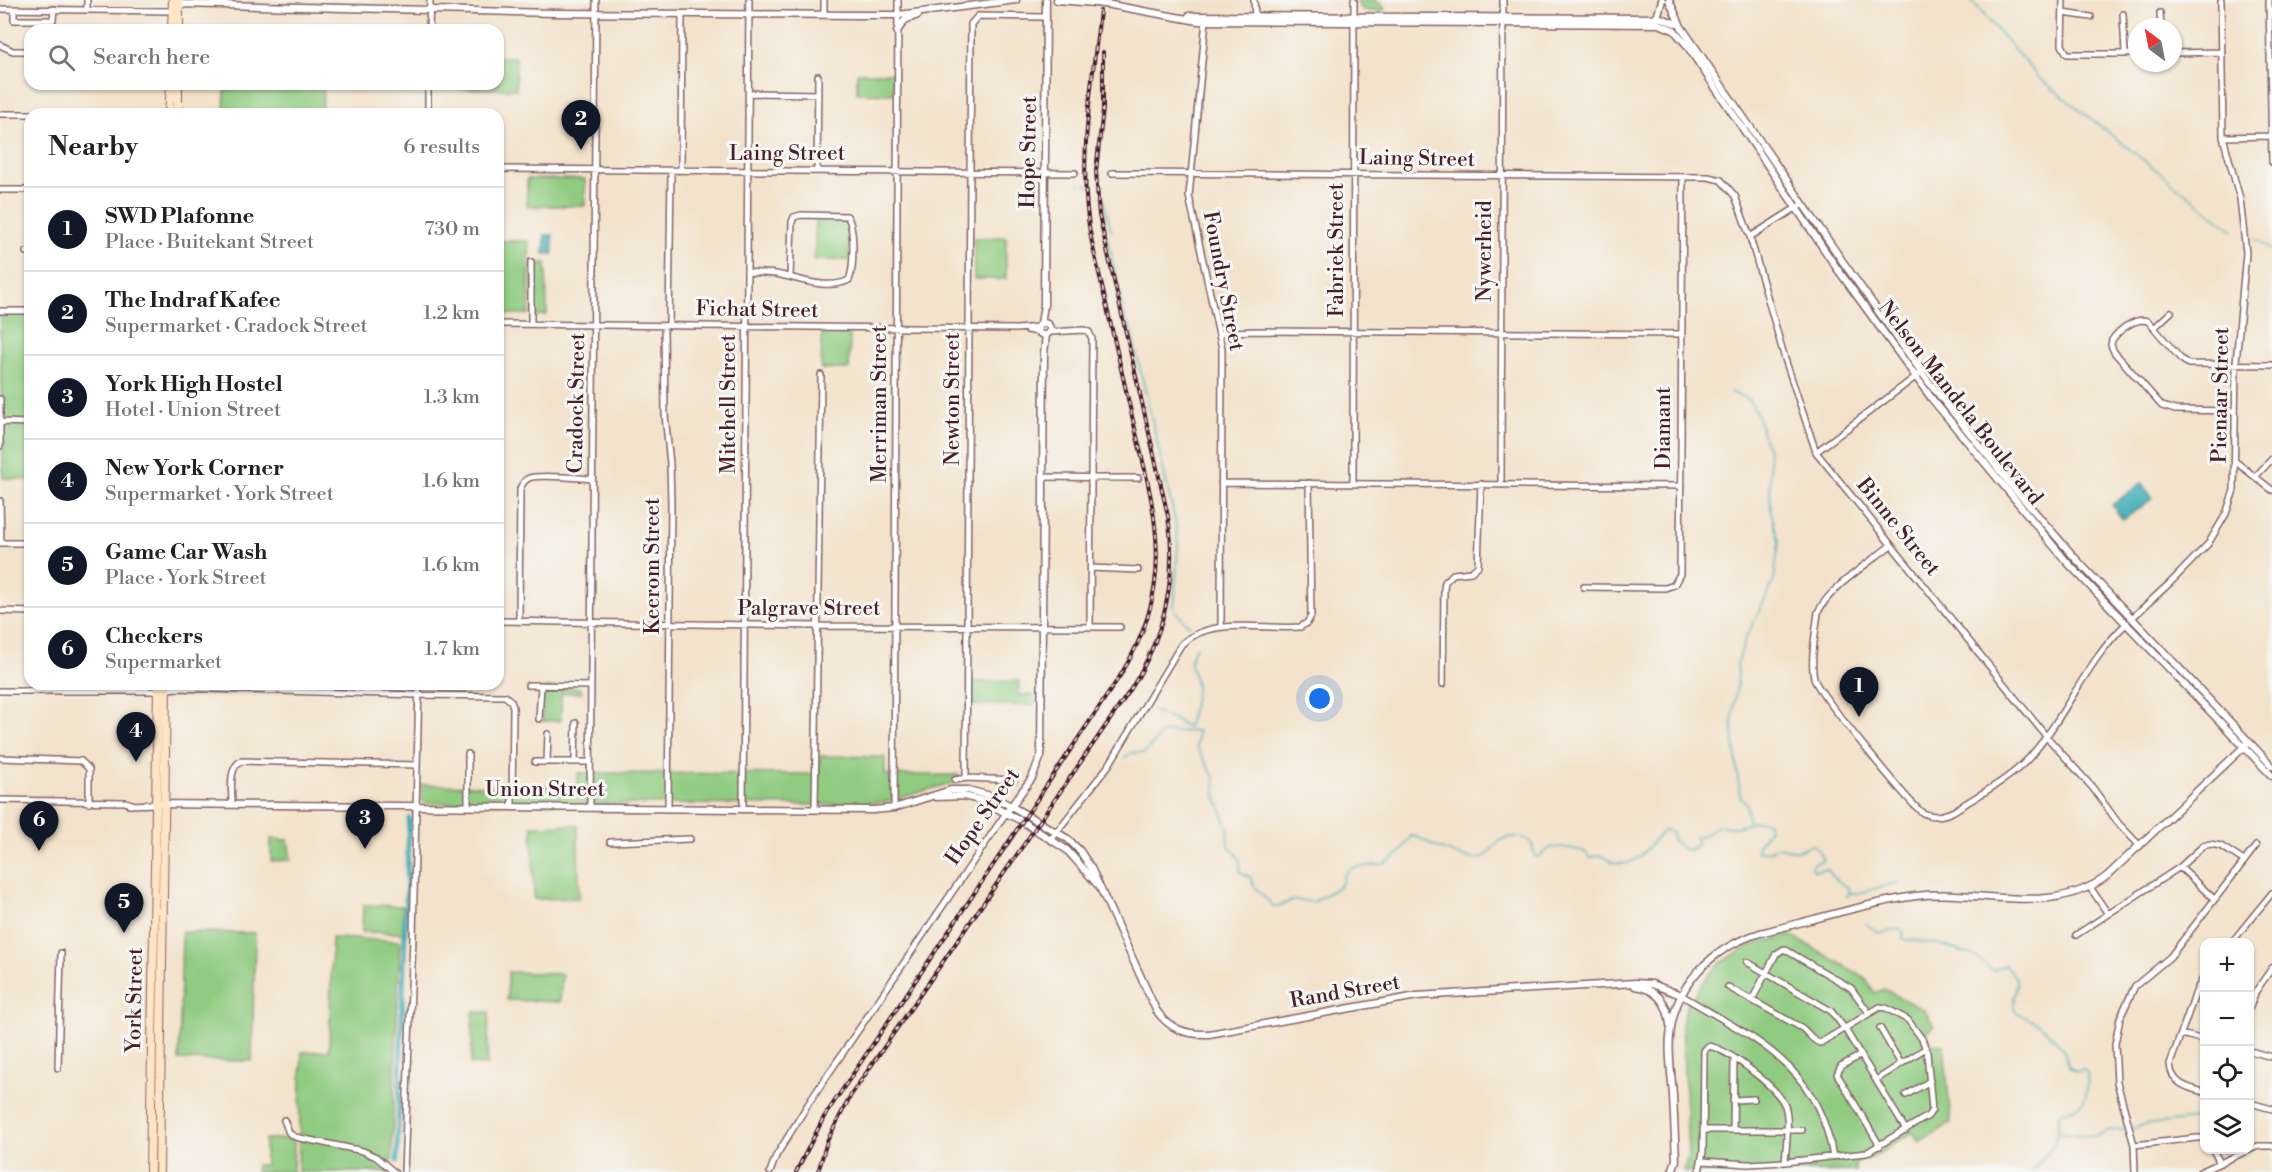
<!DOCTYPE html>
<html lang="en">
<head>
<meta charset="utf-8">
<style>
  body { margin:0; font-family:"Libre Bodoni",serif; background:#f2f2f2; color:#202124 }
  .controls { position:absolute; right:18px; bottom:18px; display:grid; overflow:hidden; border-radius:12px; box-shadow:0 2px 4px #0004 }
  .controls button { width:54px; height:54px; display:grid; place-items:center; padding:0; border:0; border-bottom:2px solid #e0e0e0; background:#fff; color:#202124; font:30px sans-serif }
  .compass { position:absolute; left:2128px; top:18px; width:54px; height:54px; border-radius:50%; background:#fff; box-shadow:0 2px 4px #0004; rotate:328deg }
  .you { position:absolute; left:1320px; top:699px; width:21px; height:21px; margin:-15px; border:4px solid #fff; border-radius:50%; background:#1a73e8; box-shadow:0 0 0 9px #1a73e833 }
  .badge { display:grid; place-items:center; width:39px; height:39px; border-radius:50%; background:#111827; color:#fff; font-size:20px; font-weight:700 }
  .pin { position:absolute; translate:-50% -50px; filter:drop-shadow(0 2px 3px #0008) }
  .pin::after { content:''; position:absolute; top:32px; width:21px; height:18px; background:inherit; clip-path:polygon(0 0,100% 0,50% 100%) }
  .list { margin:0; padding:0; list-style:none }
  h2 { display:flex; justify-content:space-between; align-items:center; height:78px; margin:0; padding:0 24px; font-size:26px }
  h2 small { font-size:20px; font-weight:400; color:#757577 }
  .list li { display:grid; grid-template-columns:39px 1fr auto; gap:18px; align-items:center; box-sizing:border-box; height:84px; padding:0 24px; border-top:2px solid #e0e0e0 }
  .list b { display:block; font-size:22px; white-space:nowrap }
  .list p { margin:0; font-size:20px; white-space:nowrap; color:#757577 }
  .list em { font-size:20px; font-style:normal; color:#757577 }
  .icon { flex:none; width:33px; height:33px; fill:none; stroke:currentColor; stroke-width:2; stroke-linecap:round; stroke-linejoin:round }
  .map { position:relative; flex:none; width:2272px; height:1172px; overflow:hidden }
  .search { position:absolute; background:#fff; box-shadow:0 2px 4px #0004; left:24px; top:24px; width:480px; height:66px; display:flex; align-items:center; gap:15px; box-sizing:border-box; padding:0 21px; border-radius:18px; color:#757577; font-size:22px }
  .panel { position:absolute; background:#fff; box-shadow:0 2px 4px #0004; left:24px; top:108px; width:480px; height:582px; border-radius:18px }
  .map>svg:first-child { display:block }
</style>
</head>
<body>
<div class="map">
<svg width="2272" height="1172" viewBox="0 0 2272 1172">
  <rect width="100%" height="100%" fill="#f6f6f2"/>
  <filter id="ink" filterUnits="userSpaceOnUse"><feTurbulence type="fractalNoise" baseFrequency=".0167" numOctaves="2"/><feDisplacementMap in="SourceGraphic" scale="12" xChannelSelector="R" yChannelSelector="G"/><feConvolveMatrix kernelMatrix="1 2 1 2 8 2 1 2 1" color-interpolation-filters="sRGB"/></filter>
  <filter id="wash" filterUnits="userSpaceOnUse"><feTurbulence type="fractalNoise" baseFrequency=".008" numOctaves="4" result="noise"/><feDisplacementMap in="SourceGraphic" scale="24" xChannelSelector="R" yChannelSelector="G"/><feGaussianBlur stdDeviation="1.35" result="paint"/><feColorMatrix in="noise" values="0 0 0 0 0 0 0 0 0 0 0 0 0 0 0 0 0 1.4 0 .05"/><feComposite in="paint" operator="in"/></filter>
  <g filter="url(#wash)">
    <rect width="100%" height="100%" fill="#f3e2cb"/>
    <path fill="#8fcb80" stroke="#6c7556" stroke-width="1.5" d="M 1357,0 L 1375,0 L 1385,8 L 1382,11 C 1371,11 1359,14 1357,0 Z
      M 498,57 L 516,57 L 516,89 L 457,89 L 457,84 L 498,84 Z
      M 857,73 L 894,73 L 893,94 L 857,93 Z
      M 225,86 L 323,88 L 322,114 L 224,114 Z
      M 527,179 L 585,179 L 585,206 L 527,206 Z
      M 816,218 L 847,219 L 849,225 L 849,260 L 814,260 Z
      M 1006,237 L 1006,279 L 974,279 L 974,238 Z
      M 498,241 L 529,241 L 529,314 L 498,314 Z
      M 546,263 L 547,315 L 533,316 L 532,264 Z
      M 3,314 L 30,315 L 30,480 L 3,478 C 3,424 0,370 0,315 Z
      M 822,333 L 850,333 L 849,369 L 821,369 Z
      M 1019,681 L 1019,695 L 1034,695 L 1034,705 L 969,705 L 969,682 Z
      M 545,688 L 580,688 L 582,693 L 561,693 L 561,721 L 542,721 L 543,691 Z
      M 820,756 L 885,757 L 885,775 L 959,775 L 959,781 L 886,802 L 823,805 L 426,803 L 422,800 L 421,785 L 577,787 L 578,773 L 819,774 Z
      M 578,825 L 579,898 L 534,899 L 532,826 Z
      M 271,839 L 288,840 L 291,860 L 271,861 Z
      M 363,905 L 403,906 L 403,933 L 362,932 Z
      M 182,932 L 255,933 L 252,1061 L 179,1060 Z
      M 1790,935 L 1864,977 L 1875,993 L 1884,989 L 1924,1010 L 1934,1026 L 1924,1033 L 1932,1045 L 1944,1045 L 1951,1123 L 1919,1142 L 1913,1132 L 1872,1158 L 1859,1160 L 1855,1165 L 1856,1171 L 1683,1172 L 1688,1157 L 1682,1025 L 1686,1007 L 1707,977 L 1719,964 L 1748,946 Z
      M 332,938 L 400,941 L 391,1172 L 298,1172 L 302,1052 L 329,1051 Z
      M 508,972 L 562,974 L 560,1002 L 507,1000 Z
      M 473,1012 L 489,1012 L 487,1065 L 471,1064 Z
      M 265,1139 L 294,1139 L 293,1172 L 256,1172 L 256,1165 L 265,1165 Z"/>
    <path fill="#39aab5" stroke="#426470" stroke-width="1.5" d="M 545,235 L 553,235 L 553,254 L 544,254 Z
      M 2141,483 L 2153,498 L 2123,520 L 2112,505 Z"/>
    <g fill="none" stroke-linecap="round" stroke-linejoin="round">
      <path stroke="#39aab5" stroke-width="1.5" d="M 1971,0 L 2039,78 L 2234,231
        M 1078,184 L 1082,184
        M 1086,184 L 1094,189
        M 1101,196 L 1103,198 L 1111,230
        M 1107,237 L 1126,322 L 1130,325 L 1175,520 L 1178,545 L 1174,607 L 1177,613 L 1190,626
        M 2255,238 L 2272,251
        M 1731,392 L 1749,400 L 1757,414 L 1769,455 L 1771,512 L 1779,541 L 1774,581 L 1745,639 L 1737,665 L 1738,676 L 1732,723 L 1740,796 L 1747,805 L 1748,821
        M 1153,711 L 1174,719 L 1187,727
        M 1187,728 C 1190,719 1197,694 1196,686 C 1194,668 1184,662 1197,646
        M 1125,758 L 1131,753 L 1145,753 L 1161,734 L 1166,732 L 1198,731 L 1196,746 L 1215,779 L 1216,795 L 1229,831 C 1222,851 1239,849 1240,862 C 1241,865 1239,869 1240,872 L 1250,877 L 1254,886 L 1274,907 L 1295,900 L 1313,902 L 1317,900 L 1341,885 L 1345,874 L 1351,868 L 1385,864 L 1400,853 L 1411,836 C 1420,836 1428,843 1436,847 C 1448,852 1464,859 1476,859 C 1489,859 1489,850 1497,843 C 1504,836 1525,834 1531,843 C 1533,846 1534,852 1535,856 L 1538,857 L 1550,848 L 1562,847 L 1584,851 L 1591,858 L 1599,855 C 1604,857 1611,862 1616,863 C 1636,869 1651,842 1663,831 L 1669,831 L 1672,833 L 1672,839 L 1683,849 L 1689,850 L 1697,845 L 1696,837 L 1706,834 L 1717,826 C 1723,825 1729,828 1736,827 C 1748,824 1756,819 1768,822 L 1769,829 L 1758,845 L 1757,852 L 1771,851 L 1773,848 C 1783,845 1789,852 1798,850 C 1803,849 1807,846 1812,845 L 1817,848 L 1823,860 L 1812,864 L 1813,870 L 1828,869 L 1830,875 L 1849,889 L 1847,897
        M 1848,894 L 1863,892 L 1899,882
        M 1866,924 L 1879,933 L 1901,929 L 1904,934 L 1902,938 L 1905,940 C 1919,941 1931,942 1944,946 C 1954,948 1961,954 1972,954 L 1993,971 L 2005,965 C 2028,987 2009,987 2015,1011 C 2020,1015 2025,1017 2031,1020 C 2042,1024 2053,1037 2060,1045 C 2070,1055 2060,1065 2078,1071 L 2083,1069 L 2087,1072 C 2088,1084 2089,1103 2075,1108 C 2070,1110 2065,1111 2060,1114 L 2055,1143 L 2032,1172
        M 2132,1129 L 2142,1125 L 2204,1118
        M 2057,1132 L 2091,1136 L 2098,1136 L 2107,1131 L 2127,1129"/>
      <path stroke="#39aab5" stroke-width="5" d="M 397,1161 L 409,818"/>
    </g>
  </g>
  <g filter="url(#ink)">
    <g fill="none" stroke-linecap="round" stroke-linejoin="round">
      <g stroke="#856363" stroke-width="8">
        <path id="minor" d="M 824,0 L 824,15
          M 1254,0 L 1255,19
          M 2063,0 L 2062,45 L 2067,54 L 2137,54
          M 2269,0 L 2272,162
          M 0,9 L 173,11
          M 14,9 L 14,20 L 53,20 L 54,9
          M 87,10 L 87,0
          M 2063,13 L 2091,17
          M 2160,13 L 2161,27
          M 2123,14 L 2125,54
          M 1206,20 L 1189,196 L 1222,349 L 1221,627
          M 429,30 L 430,0
          M 0,45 L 13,51 L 30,51
          M 2173,53 L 2222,52
          M 749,93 L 818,94
          M 0,114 L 40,114
          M 428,114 L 428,84
          M 2223,137 L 2272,136
          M 498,169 L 1075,173
          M 681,170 L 682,14
          M 817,171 L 818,76
          M 1112,173 L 1708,177 L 1721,180 L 1735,196 L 1750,237 L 1785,359 L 1816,452 L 2046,736 L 2092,787 L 2119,824 L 2140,846
          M 0,190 L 30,190
          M 1750,237 L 1799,206
          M 26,252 L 30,252
          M 531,262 L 531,324
          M 747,272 C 757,273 767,273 776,274 C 798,278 827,291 849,280 C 854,269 855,226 847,216 L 801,215 L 794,217 L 792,222 L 790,277
          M 0,311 L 30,311
          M 498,324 L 1017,329 L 1038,327
          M 664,326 L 665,415 L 670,464 L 671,503 L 668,807
          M 669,326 L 671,170
          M 2154,328 L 2171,312
          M 1027,330 L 1038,332
          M 1050,332 L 1084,330 L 1089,332 L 1092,339 L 1090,626
          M 1220,334 L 1230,332 L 1258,331 L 1680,334
          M 0,399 L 0,446
          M 2235,411 L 2175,410 L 2162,406 L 2114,352 L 2111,345 L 2112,340 C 2119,330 2135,317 2148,321 L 2180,358 L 2188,364 L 2272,365
          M 0,422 L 30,423
          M 1816,452 L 1922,372
          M 2236,462 L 2272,490
          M 1043,477 L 1138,478
          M 2255,477 L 2272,459
          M 1221,483 L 1681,486
          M 1353,483 L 1354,0
          M 1501,484 L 1503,0
          M 0,501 L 1,543
          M 0,543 L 30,543
          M 1891,545 C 1869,563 1830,587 1818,612 C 1816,631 1809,664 1815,681 C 1821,695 1911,806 1923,813 C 1934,818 1943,816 1954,811 C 1978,795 2009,780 2029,758 C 2066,717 2086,661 2127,623
          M 1091,568 L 1138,570
          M 1584,587 L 1665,588 L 1674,585 L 1680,574 L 1683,178
          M 0,611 L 30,612
          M 2132,618 L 2170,583 L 2208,544 L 2226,514 L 2234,490 L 2236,363 L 2246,253 L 2240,199 L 2223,137 L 2221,0
          M 498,621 L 816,626 L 1120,627
          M 519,621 L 520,489 C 522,484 524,480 529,478 C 540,474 578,478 592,479
          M 1443,684 L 1444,588 L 1445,582 L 1453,574 L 1471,572 L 1478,566 L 1481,484
          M 528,685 L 591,686
          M 0,691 L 158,691 L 175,688 L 419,695 L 505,696 L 511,701 L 513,707 L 512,806
          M 539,719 L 541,685
          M 0,758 L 81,761 L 89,769 L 89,803
          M 535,762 L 590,762
          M 547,762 L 548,734
          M 575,762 L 576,723
          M 966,778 L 971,24 L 978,16 L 1046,17
          M 955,780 L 966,778 L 1014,780
          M 0,800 L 125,802 L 132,804
          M 232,804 C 232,790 228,768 241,761 L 417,765
          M 129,805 L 156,804
          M 468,806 L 468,754
          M 590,806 L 596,0
          M 894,808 L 898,0
          M 743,809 L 749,0
          M 815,809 L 821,375
          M 1051,839 L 1109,765 L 1181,645 C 1209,616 1262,630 1300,627 L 1307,623 L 1311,616 L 1309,483
          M 610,842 L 690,839
          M 2180,867 L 2214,899
          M 2090,887 L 2108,914
          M 2076,935 L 2180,867 L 2203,846 L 2210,844 L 2221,846 L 2244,861
          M 2232,942 L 2272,893
          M 1747,962 L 1831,1011 L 1845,1029 L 1906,1130
          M 2204,977 L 2197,989 L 2170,1064 C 2171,1084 2188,1088 2204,1092
          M 1681,995 C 1754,1039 1818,1064 1833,1157
          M 1752,1000 L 1776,954 L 1784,949 L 1851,988 L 1869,1013
          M 2250,1007 L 2256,991 L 2272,968
          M 1880,1028 L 1901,1064
          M 2181,1034 L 2204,1040
          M 2250,1051 L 2272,1057
          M 1861,1055 L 1841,1066 L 1837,1074 L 1880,1146
          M 58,1068 L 61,953
          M 1876,1080 L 1926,1048
          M 1906,1095 L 1930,1081
          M 1733,1100 L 1754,1099
          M 2250,1103 L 2272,1109
          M 284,1120 L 289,1133 L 295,1137 L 363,1151 L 376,1157 L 394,1172
          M 1703,1130 L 1802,1130
          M 1733,1130 L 1734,1059
          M 2134,1145 L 2197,1138 L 2204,1138
          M 2213,1150 L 2220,1163
          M 1702,1161 L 1748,1164 L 1785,1162 L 1866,1153 L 1928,1116 L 1932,1110 L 1927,1052 L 1922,1039 L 1908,1020 L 1886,1008 L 1880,1007 L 1820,1043 C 1812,1041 1809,1033 1802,1028 L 1728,987
          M 404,1172 L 413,938 L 419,684
          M 770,1172 L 776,1156 L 810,1101 L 1006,813
          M 1699,1172 L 1703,1152 L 1704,1051 L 1708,1046 C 1727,1048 1778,1088 1785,1106 C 1790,1119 1786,1148 1785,1162
          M 2135,1172 L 2134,1145 L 2117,1082 L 2115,1044 L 2120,1018 L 2135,986 L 2170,957 L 2256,846
          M 2200,1172 L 2258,1146 L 2272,1146"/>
      </g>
      <g stroke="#856363" stroke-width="9">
        <path id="tertiary" d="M 1057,0 L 1095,3
          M 1669,0 L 1680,24
          M 1111,5 L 1198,21 L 1659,24 L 1674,30 L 1686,44 L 1836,267 L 1932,399 L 2066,561 L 2272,776
          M 176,7 L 179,4 L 555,13 L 861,15 L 898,15 L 1016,0
          M 1189,16 L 1661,18 L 1680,25 L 1843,262 L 1928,381 L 2013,487 L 2076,559 L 2272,766
          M 1656,21 L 1662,0
          M 897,31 L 905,20 L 918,15
          M1038 329a6 6 0 1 1 12 0a6 6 0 1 1-12 0Z
          M 1041,323 L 1044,305 L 1046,0
          M 936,797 L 963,796 L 980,800 L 1020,820 L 1067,850 L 1097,884
          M 156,804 L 873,810 L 894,808 L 951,790 L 968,790 L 991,796 L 1011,806 L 1068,839 L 1080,851 L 1091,868 L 1156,1010 C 1169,1029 1186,1035 1209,1034 L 1417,996 L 1635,983 L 1652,984 L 1681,995
          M 1006,813 L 1032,778 L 1041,756 L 1044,354 L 1046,335
          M 1635,986 C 1657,989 1668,1003 1670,1025
          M 1672,1172 L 1676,1160 C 1675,1139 1674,1118 1673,1096 C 1672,1077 1668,1056 1670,1037 C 1674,984 1712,948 1760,933 C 1810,921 1866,903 1916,896 C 1981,888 2051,918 2107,876 L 2247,744"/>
      </g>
      <g stroke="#856363" stroke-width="10">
        <path id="secondary" d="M 172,30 L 173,0
          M 179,30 L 179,0
          M 169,114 L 171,84
          M 178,114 L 178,84
          M 150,1172 L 158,684
          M 159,1172 L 166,684"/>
      </g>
      <use href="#minor" stroke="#fff" stroke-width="5"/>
      <use href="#tertiary" stroke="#fff" stroke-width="6"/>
      <use href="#secondary" stroke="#ffe4c6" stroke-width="8"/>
      <g stroke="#4a1f2b" stroke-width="4">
        <path id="rail" d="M 796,1172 L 824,1117 L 1120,676 C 1179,582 1155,512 1131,412 C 1118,356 1105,299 1092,243 C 1076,166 1092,88 1100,11
          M 818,1172 L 827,1141 L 851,1095 L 1129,692 C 1164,638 1178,579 1168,516 L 1099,215 L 1096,171 L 1103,109 L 1103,52"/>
      </g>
      <use href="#rail" stroke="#f6f6f2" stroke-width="1.5" stroke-dasharray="4.5" stroke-linecap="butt"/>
      <g stroke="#856363" stroke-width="9" stroke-linecap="butt">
        <path id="tertiary-bridge" d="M 1095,3 L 1111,5"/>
      </g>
      <use href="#tertiary-bridge" stroke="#fff" stroke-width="6"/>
    </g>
  </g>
  <g text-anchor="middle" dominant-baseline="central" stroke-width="6" stroke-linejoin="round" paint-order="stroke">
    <g font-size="21" fill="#4a1f2b" stroke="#f6f6f2">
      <text transform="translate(1029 152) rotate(-89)">Hope Street</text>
      <text x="787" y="154">Laing Street</text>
      <text transform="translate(1417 159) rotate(1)">Laing Street</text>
      <text transform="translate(1337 250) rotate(-90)">Fabriek Street</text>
      <text transform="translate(1485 251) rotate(-90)">Nywerheid</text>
      <text transform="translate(1223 281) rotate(79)">Foundry Street</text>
      <text transform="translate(757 310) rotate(1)">Fichat Street</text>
      <text transform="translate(2221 395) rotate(-89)">Pienaar Street</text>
      <text transform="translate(953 399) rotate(-90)">Newton Street</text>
      <text transform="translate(577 403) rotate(-89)">Cradock Street</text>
      <text transform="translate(1960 403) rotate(52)">Nelson Mandela Boulevard</text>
      <text transform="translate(729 404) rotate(-90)">Mitchell Street</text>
      <text transform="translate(880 404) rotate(-90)">Merriman Street</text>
      <text transform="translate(1664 428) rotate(-90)">Diamant</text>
      <text transform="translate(1898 527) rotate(51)">Binne Street</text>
      <text transform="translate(653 566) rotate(-90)">Keerom Street</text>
      <text x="809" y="609">Palgrave Street</text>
      <text x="545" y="790">Union Street</text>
      <text transform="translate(983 817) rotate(-55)">Hope Street</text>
      <text transform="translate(1345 992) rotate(-10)">Rand Street</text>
      <text transform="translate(135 1000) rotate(-89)">York Street</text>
    </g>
  </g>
</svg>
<div class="controls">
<button>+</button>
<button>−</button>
<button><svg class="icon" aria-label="locate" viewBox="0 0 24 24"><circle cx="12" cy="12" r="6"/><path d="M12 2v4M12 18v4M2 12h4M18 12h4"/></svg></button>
<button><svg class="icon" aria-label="layers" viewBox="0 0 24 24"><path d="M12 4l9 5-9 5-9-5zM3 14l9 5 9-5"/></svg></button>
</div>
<svg class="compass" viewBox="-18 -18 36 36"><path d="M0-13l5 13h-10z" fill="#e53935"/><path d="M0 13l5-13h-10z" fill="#757577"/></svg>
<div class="you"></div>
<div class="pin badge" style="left:1859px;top:717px">1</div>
<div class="pin badge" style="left:581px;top:150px">2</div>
<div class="pin badge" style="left:365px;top:849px">3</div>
<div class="pin badge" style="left:136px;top:762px">4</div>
<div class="pin badge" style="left:124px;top:933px">5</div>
<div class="pin badge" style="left:39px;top:851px">6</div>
<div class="search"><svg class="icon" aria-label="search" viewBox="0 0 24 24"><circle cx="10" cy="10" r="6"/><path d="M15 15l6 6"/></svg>Search here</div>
<section class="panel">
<h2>Nearby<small>6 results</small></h2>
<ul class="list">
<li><span class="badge">1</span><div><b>SWD Plafonne</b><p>Place · Buitekant Street</p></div><em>730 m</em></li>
<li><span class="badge">2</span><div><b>The Indraf Kafee</b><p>Supermarket · Cradock Street</p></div><em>1.2 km</em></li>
<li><span class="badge">3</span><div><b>York High Hostel</b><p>Hotel · Union Street</p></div><em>1.3 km</em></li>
<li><span class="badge">4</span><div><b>New York Corner</b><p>Supermarket · York Street</p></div><em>1.6 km</em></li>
<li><span class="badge">5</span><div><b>Game Car Wash</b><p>Place · York Street</p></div><em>1.6 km</em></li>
<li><span class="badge">6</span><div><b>Checkers</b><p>Supermarket</p></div><em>1.7 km</em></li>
</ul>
</section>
</div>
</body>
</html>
